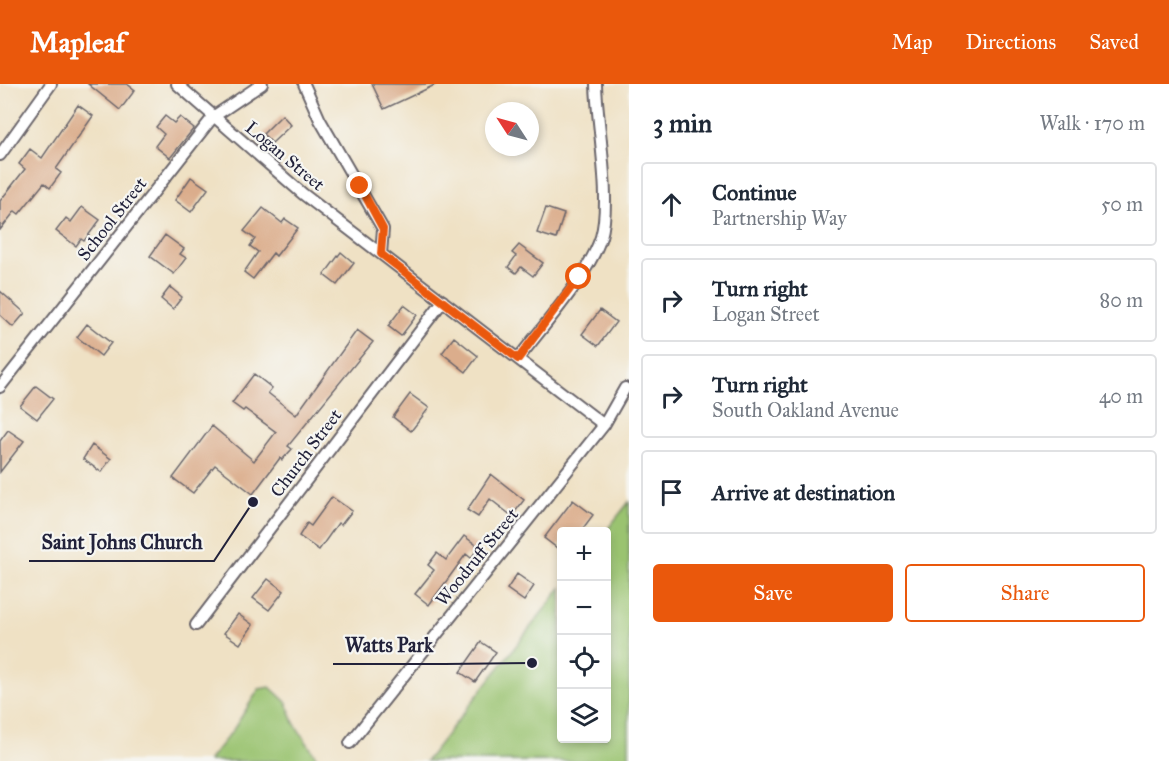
<!DOCTYPE html>
<html lang="en">
<head>
<meta charset="utf-8">
<style>
  body { margin:0; font-family:"IM FELL Great Primer",serif; background:#f6f6f7; color:#1f2937 }
  .controls { position:absolute; right:18px; bottom:18px; display:grid; overflow:hidden; border-radius:6px; box-shadow:0 3px 9px #0003 }
  .controls button { width:54px; height:54px; display:grid; place-items:center; padding:0; border:0; border-bottom:2px solid #e0e1e3; background:#fff; color:#1f2937; font:30px sans-serif }
  .compass { position:absolute; left:485px; top:18px; width:54px; height:54px; border-radius:50%; background:#fff; box-shadow:0 3px 9px #0003; rotate:306deg }
  .stop { position:absolute; width:18px; height:18px; margin:-14px; border:4px solid #ea580c; border-radius:50%; background:#fff }
  .stop.end { background:#ea580c; border-color:#fff; box-shadow:0 2px 6px #0008 }
  .list { margin:0; padding:0; list-style:none }
  h2 { display:flex; justify-content:space-between; align-items:center; height:78px; margin:0; padding:0 24px; font-size:26px }
  h2 small { font-size:20px; font-weight:400; color:#747a83 }
  .list li { display:grid; grid-template-columns:39px 1fr auto; gap:18px; align-items:center; box-sizing:border-box; height:84px; margin:0 12px 12px; padding:0 12px; border:2px solid #e0e1e3; border-radius:6px }
  .list b { display:block; font-size:22px; white-space:nowrap }
  .list p { margin:0; font-size:20px; white-space:nowrap; color:#747a83 }
  .list em { font-size:20px; font-style:normal; color:#747a83 }
  .actions { display:flex; gap:12px; padding:18px 24px }
  .actions a { flex:1; padding:14px 0; border:2px solid #ea580c; border-radius:6px; text-align:center; font-size:21px; color:#ea580c }
  .actions .main { background:#ea580c; color:#fff }
  .icon { flex:none; width:33px; height:33px; fill:none; stroke:currentColor; stroke-width:2; stroke-linecap:round; stroke-linejoin:round }
  .map { position:relative; flex:none; width:629px; height:677px; overflow:hidden }
  header { display:flex; align-items:center; gap:36px; box-sizing:border-box; height:84px; padding:0 30px; background:#ea580c; color:#fff }
  header strong { font-size:28px }
  nav { display:flex; gap:33px; margin-inline-start:auto; font-size:21px }
  main { display:flex }
  aside { flex:1; background:#fff }
  .map>svg:first-child { display:block }
</style>
</head>
<body>
<header>
<strong>Mapleaf</strong>
<nav><a>Map</a><a>Directions</a><a>Saved</a></nav>
</header>
<main>
<div class="map">
<svg width="629" height="677" viewBox="0 0 629 677">
  <rect width="100%" height="100%" fill="#f6f6f2"/>
  <filter id="ink" filterUnits="userSpaceOnUse"><feTurbulence type="fractalNoise" baseFrequency=".0167" numOctaves="2"/><feDisplacementMap in="SourceGraphic" scale="12" xChannelSelector="R" yChannelSelector="G"/><feConvolveMatrix kernelMatrix="1 2 1 2 8 2 1 2 1" color-interpolation-filters="sRGB"/></filter>
  <filter id="wash" filterUnits="userSpaceOnUse"><feTurbulence type="fractalNoise" baseFrequency=".008" numOctaves="4" result="noise"/><feDisplacementMap in="SourceGraphic" scale="24" xChannelSelector="R" yChannelSelector="G"/><feGaussianBlur stdDeviation="1.35" result="paint"/><feColorMatrix in="noise" values="0 0 0 0 0 0 0 0 0 0 0 0 0 0 0 0 0 1.4 0 .05"/><feComposite in="paint" operator="in"/></filter>
  <g filter="url(#wash)">
    <rect width="100%" height="100%" fill="#efe1c4"/>
    <path fill="#9ac36f" stroke="#5e7255" stroke-width="1.5" d="M 629,418 L 629,677 L 426,677 L 561,504 L 562,654 L 606,654 L 606,447 Z
      M 270,603 L 287,619 L 294,639 L 319,677 L 208,677 L 233,646 L 259,605 Z"/>
    <g id="blocks">
      <path fill="#dbad8c" d="M 88,0 L 127,0 L 135,6 L 120,26 Z
        M 372,0 L 437,0 L 384,25 Z
        M 78,21 L 93,32 L 56,85 L 61,89 L 50,104 L 44,99 L 19,130 L 15,127 L 0,146 L 0,117 L 25,85 L 19,80 L 30,65 L 42,74 Z
        M 282,31 L 291,41 L 272,59 L 263,50 Z
        M 165,32 L 174,39 L 180,33 L 194,44 L 170,74 L 155,62 L 164,50 L 156,43 Z
        M 191,93 L 208,105 L 191,128 L 175,116 Z
        M 82,123 L 100,136 L 84,157 L 81,155 L 76,162 L 56,147 L 66,134 L 71,138 Z
        M 263,124 L 282,139 L 285,135 L 298,144 L 276,172 L 273,169 L 253,195 L 244,188 L 258,168 L 250,162 L 255,155 L 244,147 Z
        M 546,124 L 564,130 L 556,155 L 537,149 Z
        M 165,151 L 184,165 L 180,170 L 186,174 L 174,190 L 150,172 Z
        M 519,161 L 543,179 L 533,192 L 521,183 L 516,189 L 508,183 L 516,172 L 512,169 Z
        M 341,168 L 354,179 L 337,201 L 324,191 Z
        M 170,203 L 182,213 L 173,225 L 161,215 Z
        M 0,207 L 25,229 L 13,243 L 0,231 Z
        M 404,221 L 417,231 L 401,252 L 388,242 Z
        M 600,226 L 616,238 L 598,262 L 582,250 Z
        M 87,240 L 111,259 L 101,272 L 77,253 Z
        M 357,246 L 373,258 L 288,362 L 292,365 L 282,376 L 280,374 L 253,410 L 215,381 L 193,409 L 173,394 L 212,342 L 254,377 L 276,348 L 245,325 L 243,327 L 232,319 L 254,290 L 272,304 L 268,309 L 296,331 Z
        M 454,253 L 478,272 L 466,288 L 442,269 Z
        M 36,302 L 53,315 L 37,335 L 20,322 Z
        M 410,310 L 429,324 L 411,347 L 393,333 Z
        M 8,346 L 24,357 L 0,388 L 0,357 Z
        M 92,361 L 111,375 L 101,388 L 83,375 Z
        M 491,390 L 524,416 L 512,432 L 490,415 L 478,433 L 467,426 Z
        M 332,413 L 352,427 L 341,441 L 338,439 L 319,466 L 299,452 L 307,439 L 311,442 Z
        M 573,416 L 593,431 L 581,447 L 561,447 L 561,458 L 557,464 L 544,454 Z
        M 464,452 L 479,463 L 471,474 L 466,470 L 429,521 L 415,510 L 434,486 L 428,481 L 437,469 L 446,476 Z
        M 517,490 L 534,502 L 524,517 L 507,505 Z
        M 268,495 L 284,507 L 269,526 L 253,514 Z
        M 238,530 L 253,541 L 240,560 L 224,549 Z
        M 481,558 L 496,568 L 475,598 L 460,588 Z"/>
    </g>
  </g>
  <g filter="url(#ink)">
    <use href="#blocks" fill-opacity="0" stroke="#6a656b" stroke-width="1.5"/>
    <g fill="none" stroke-linecap="round" stroke-linejoin="round">
      <g stroke="#6a656b" stroke-width="14">
        <path id="street" d="M 177,0 L 303,110 L 604,341
          M 304,0 L 320,36 L 383,145 L 381,170
          M 0,71 L 51,0
          M 518,275 C 543,242 589,191 601,153 C 612,116 597,41 596,0
          M 0,303 L 213,33 L 262,0
          M 196,541 L 443,217
          M 350,659 L 604,341 L 625,304"/>
      </g>
      <use href="#street" stroke="#fff" stroke-width="10"/>
    </g>
  </g>
  <g fill="none" stroke-linecap="round" stroke-linejoin="round" filter="url(#ink)">
    <path stroke="#ea580c" stroke-width="8" d="M 360,102 L 383,145 L 381,170 L 518,275 L 579,193"/>
  </g>
  <g text-anchor="middle" dominant-baseline="central" stroke-width="4.5" stroke-linejoin="round" paint-order="stroke">
    <g font-size="18" fill="#22223b" stroke="#f6f6f2">
      <text transform="translate(285 72) rotate(40)">Logan Street</text>
      <text transform="translate(112 135) rotate(-52)">School Street</text>
      <text transform="translate(306 369) rotate(-53)">Church Street</text>
      <text transform="translate(477 473) rotate(-51)">Woodruff Street</text>
    </g>
  </g>
  <path fill="none" stroke="#22223b" stroke-width="2" d="M253 418L214 477H29M532 579L445 580H333"/>
  <g fill="#22223b" stroke="#f6f6f2" stroke-width="2">
    <circle cx="253" cy="418" r="6"/>
    <circle cx="532" cy="579" r="6"/>
  </g>
  <g font-size="20" text-anchor="middle" font-weight="bold" fill="#22223b" stroke="#f6f6f2" stroke-width="4.5" stroke-linejoin="round" paint-order="stroke">
    <text x="122" y="465">Saint Johns Church</text>
    <text x="389" y="568">Watts Park</text>
  </g>
</svg>
<div class="controls">
<button>+</button>
<button>−</button>
<button><svg class="icon" aria-label="locate" viewBox="0 0 24 24"><circle cx="12" cy="12" r="6"/><path d="M12 2v4M12 18v4M2 12h4M18 12h4"/></svg></button>
<button><svg class="icon" aria-label="layers" viewBox="0 0 24 24"><path d="M12 4l9 5-9 5-9-5zM3 14l9 5 9-5"/></svg></button>
</div>
<svg class="compass" viewBox="-18 -18 36 36"><path d="M0-13l5 13h-10z" fill="#e53935"/><path d="M0 13l5-13h-10z" fill="#747a83"/></svg>
<div class="stop" style="left:579px;top:193px"></div>
<div class="stop end" style="left:360px;top:102px"></div>
</div>
<aside>
<h2>3 min<small>Walk · 170 m</small></h2>
<ul class="list">
<li><svg class="icon" aria-label="ahead" viewBox="0 0 24 24"><path d="M12 20V5M6 11l6-6 6 6"/></svg><div><b>Continue</b><p>Partnership Way</p></div><em>50 m</em></li>
<li><svg class="icon" aria-label="right" viewBox="0 0 24 24"><path d="M7 20v-9h11M14 6l5 5-5 5"/></svg><div><b>Turn right</b><p>Logan Street</p></div><em>80 m</em></li>
<li><svg class="icon" aria-label="right" viewBox="0 0 24 24"><path d="M7 20v-9h11M14 6l5 5-5 5"/></svg><div><b>Turn right</b><p>South Oakland Avenue</p></div><em>40 m</em></li>
<li><svg class="icon" aria-label="arrive" viewBox="0 0 24 24"><path d="M6 21V4h12l-3 4 3 4H6"/></svg><div><b>Arrive at destination</b></div></li>
</ul>
<div class="actions"><a class="main">Save</a><a>Share</a></div>
</aside>
</main>
</body>
</html>
